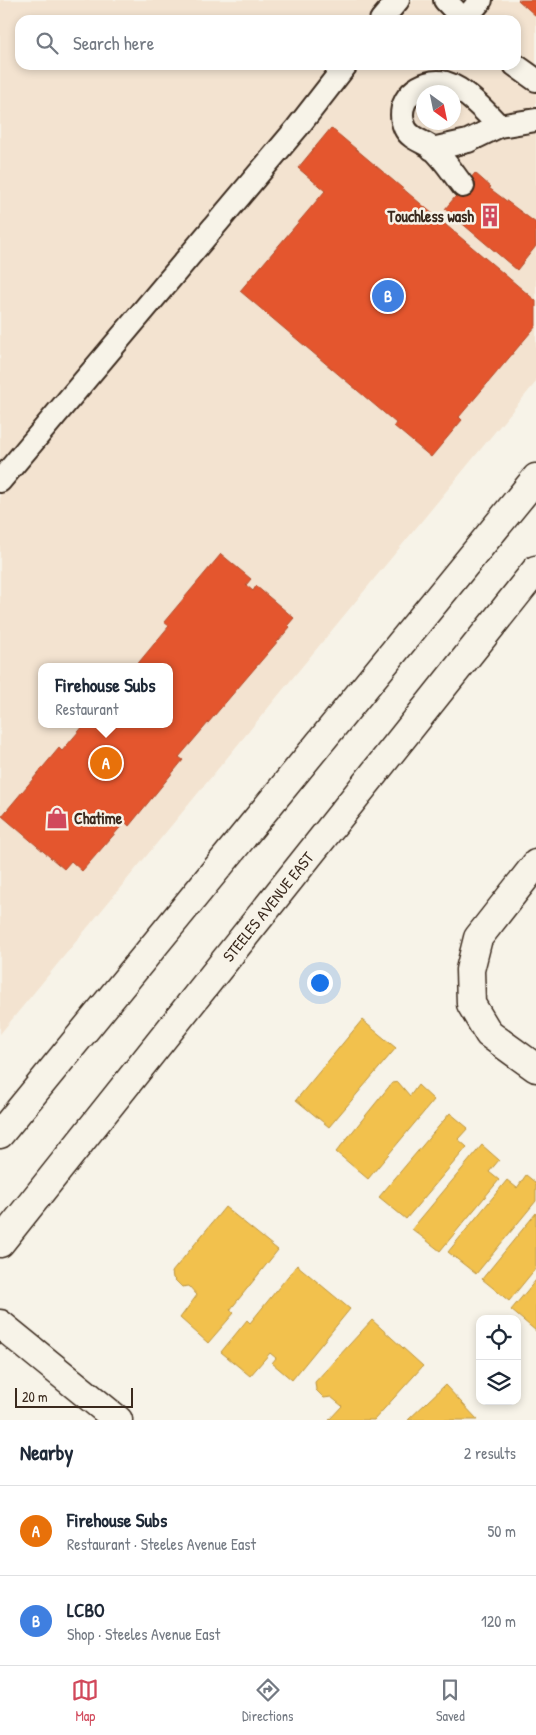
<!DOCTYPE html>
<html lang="en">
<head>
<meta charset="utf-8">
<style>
  body { margin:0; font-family:"Patrick Hand",sans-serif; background:#f2f2f3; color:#1f2937 }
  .controls { position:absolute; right:15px; bottom:15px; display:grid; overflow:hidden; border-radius:10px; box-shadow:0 2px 8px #0003 }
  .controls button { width:45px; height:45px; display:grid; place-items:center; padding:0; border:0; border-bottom:1px solid #e0e1e3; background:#fff; color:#1f2937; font:25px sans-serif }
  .compass { position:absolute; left:416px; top:85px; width:45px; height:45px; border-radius:50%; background:#fff; box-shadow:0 2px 8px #0003; rotate:147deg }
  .scale { position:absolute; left:15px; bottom:12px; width:118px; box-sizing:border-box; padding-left:5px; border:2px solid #3b2a1e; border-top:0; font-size:14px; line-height:18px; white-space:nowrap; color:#3b2a1e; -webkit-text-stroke:4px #f7f3e8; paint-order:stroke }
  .you { position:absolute; left:319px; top:982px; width:18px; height:18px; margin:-12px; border:4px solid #fff; border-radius:50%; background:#1a73e8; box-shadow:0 0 0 8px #1a73e833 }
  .badge { display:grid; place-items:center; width:32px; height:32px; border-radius:50%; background:#d1495b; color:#fff; font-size:16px; font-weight:700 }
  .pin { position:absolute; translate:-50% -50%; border:2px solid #fff; box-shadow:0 1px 5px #0006 }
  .popup { position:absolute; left:38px; top:663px; width:135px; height:65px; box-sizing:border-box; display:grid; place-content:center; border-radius:10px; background:#fff; filter:drop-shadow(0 1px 4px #0005); font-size:16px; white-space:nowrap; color:#747a83 }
  .popup b { font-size:19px; color:#1f2937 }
  .popup::after { content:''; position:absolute; left:50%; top:100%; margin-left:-10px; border:10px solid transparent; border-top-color:#fff }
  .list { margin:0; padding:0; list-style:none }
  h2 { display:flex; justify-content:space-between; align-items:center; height:65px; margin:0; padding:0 20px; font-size:21px }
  h2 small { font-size:16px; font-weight:400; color:#747a83 }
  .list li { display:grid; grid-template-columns:32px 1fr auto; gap:15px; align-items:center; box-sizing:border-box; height:90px; padding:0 20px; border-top:1px solid #e0e1e3 }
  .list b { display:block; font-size:19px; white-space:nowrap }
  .list p { margin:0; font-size:16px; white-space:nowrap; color:#747a83 }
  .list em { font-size:16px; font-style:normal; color:#747a83 }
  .icon { flex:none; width:28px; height:28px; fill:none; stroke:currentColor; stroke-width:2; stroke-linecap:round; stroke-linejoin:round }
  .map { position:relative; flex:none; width:536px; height:1420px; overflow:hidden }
  .search { position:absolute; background:#fff; box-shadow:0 2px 8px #0003; left:15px; right:15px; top:15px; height:55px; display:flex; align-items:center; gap:12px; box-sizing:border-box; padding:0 18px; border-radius:15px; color:#747a83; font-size:19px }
  .sheet { height:245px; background:#fff }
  nav { display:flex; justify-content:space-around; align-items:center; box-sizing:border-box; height:70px; border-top:1px solid #e0e1e3; background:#fff; font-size:14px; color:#747a83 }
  nav a { display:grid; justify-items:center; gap:2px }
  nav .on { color:#d1495b }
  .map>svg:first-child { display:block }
</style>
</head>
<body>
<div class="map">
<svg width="536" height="1420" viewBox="0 0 536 1420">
  <rect width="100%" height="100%" fill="#f7f3e8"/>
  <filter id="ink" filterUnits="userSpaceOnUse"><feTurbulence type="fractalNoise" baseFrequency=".02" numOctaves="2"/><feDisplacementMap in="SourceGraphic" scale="10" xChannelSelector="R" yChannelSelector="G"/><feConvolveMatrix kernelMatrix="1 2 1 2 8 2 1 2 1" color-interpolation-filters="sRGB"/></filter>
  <g filter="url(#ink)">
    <path fill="#f3e3d0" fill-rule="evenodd" d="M 0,0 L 536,0 L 536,382 L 0,1034 ZM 20,20 L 516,20 L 516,65 L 20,65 ZM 424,92 L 454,92 L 454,122 L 424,122 ZM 42,667 L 170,667 L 170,724 L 42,724 Z"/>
    <path fill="#f2c14e" stroke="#bb9440" d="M 362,1020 L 396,1048 L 329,1127 L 296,1100 Z
      M 398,1082 L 410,1096 L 418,1085 L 434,1100 L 368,1179 L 336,1152 L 392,1083 Z
      M 450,1113 L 468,1128 L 458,1139 L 467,1147 L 406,1219 L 379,1197 Z
      M 482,1145 L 499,1160 L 489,1172 L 499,1180 L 440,1251 L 412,1229 Z
      M 526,1175 L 536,1183 L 536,1201 L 476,1274 L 448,1252 L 507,1180 L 517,1188 Z
      M 225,1207 L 278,1250 L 230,1310 L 234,1313 L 208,1343 L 180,1318 L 197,1295 L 189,1286 L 182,1287 L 173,1278 L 172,1272 Z
      M 536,1213 L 536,1268 L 509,1301 L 482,1279 Z
      M 297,1265 L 350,1309 L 292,1380 L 272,1363 L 276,1358 L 270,1353 L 250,1376 L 221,1352 L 247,1320 L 250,1323 Z
      M 536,1280 L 536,1331 L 511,1310 Z
      M 372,1320 L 423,1366 L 374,1420 L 329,1420 L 342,1406 L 331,1397 L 324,1398 L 316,1390 L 315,1382 Z
      M 445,1385 L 478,1420 L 408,1420 Z"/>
    <path fill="#e4572e" stroke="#b14a29" d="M 518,0 L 536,0 L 536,16 Z
      M 331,128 L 536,301 L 536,326 L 459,417 L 462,420 L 431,457 L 394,426 L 396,423 L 240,291 L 325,191 L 298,168 Z
      M 475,173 L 491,187 L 489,188 L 536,223 L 536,246 L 517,270 L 445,209 Z
      M 221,554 L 251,579 L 246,585 L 253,591 L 256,586 L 294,618 L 288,625 L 290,627 L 179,757 L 183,760 L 129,826 L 125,822 L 82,871 L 71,861 L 64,869 L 2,816 L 59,748 L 62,751 L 85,724 L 170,724 L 170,667 L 135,667 L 169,626 L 164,622 Z"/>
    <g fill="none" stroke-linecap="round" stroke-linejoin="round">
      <g stroke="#3b2a1e" stroke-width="26">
        <path id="service" d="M 445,0 L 464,20
          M 381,20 L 398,0
          M 464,20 L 481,0
          M 515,65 L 536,80
          M 432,149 L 468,141 L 499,126 L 536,120
          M 463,186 C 454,175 444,158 432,148 C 423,141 410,139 405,128 C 393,101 420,77 446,83 C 464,88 487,113 499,126
          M 0,481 L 297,128 L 346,65"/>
      </g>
      <g stroke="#3b2a1e" stroke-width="31">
        <path id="minor" d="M 536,864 L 478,938 L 470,970 L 471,1004 L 489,1034 L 536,1068
          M 0,1324 L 118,1420"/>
      </g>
      <g stroke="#3b2a1e" stroke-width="31">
        <g id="secondary">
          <path d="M 0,1134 L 536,478"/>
          <path id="s1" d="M 0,1243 L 536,570"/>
        </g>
      </g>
      <use href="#service" stroke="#f7f3e8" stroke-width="22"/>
      <use href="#minor" stroke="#f7f3e8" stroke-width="28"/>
      <use href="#secondary" stroke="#f7f3e8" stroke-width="28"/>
    </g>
  </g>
  <defs>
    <g id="building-bare" transform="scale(1.725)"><path d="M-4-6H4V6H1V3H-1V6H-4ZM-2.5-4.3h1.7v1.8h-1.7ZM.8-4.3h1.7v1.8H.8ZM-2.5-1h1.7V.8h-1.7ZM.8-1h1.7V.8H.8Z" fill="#d1495b" stroke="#f7f3e8" stroke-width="2.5" paint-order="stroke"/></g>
    <g id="shop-bare" transform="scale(1.725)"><path d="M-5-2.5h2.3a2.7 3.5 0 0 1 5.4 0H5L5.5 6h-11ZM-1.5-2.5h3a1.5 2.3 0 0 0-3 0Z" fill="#d1495b" stroke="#f7f3e8" stroke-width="2.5" paint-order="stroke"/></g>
  </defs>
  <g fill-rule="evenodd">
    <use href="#building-bare" x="490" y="216"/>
    <use href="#shop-bare" x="57" y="818"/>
  </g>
  <g text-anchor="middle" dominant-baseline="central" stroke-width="5" stroke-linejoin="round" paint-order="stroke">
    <g font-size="16" font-weight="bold" fill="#3b2a1e" stroke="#f7f3e8" text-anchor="end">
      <text x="474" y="216">Touchless wash</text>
      <text x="74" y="818" text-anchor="start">Chatime</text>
    </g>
    <g font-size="16" fill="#3b2a1e" stroke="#f7f3e8">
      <text stroke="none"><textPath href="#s1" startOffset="430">STEELES AVENUE EAST</textPath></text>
    </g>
  </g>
</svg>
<div class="controls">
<button><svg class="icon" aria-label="locate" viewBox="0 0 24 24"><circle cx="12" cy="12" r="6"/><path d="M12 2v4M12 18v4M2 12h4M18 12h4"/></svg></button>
<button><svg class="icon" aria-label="layers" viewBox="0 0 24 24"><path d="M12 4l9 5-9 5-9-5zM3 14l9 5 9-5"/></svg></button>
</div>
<svg class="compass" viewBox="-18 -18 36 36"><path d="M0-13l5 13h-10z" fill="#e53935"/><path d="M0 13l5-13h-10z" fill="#747a83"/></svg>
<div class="scale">20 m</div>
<div class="you"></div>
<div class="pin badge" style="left:106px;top:763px;background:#e8710a">A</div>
<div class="popup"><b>Firehouse Subs</b>Restaurant</div>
<div class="pin badge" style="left:388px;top:296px;background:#3f7fe0">B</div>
<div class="search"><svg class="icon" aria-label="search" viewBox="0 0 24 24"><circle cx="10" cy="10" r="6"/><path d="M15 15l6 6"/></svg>Search here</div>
</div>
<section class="sheet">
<h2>Nearby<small>2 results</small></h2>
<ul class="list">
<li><span class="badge" style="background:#e8710a">A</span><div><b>Firehouse Subs</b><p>Restaurant · Steeles Avenue East</p></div><em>50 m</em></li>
<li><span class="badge" style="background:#3f7fe0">B</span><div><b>LCBO</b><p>Shop · Steeles Avenue East</p></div><em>120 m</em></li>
</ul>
</section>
<nav>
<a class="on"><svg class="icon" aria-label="map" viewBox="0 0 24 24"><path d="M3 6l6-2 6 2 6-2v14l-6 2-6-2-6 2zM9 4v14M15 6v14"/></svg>Map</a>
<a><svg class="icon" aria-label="directions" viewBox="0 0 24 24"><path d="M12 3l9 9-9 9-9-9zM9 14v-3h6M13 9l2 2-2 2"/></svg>Directions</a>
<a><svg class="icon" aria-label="saved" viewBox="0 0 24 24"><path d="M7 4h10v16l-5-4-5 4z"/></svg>Saved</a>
</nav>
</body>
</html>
